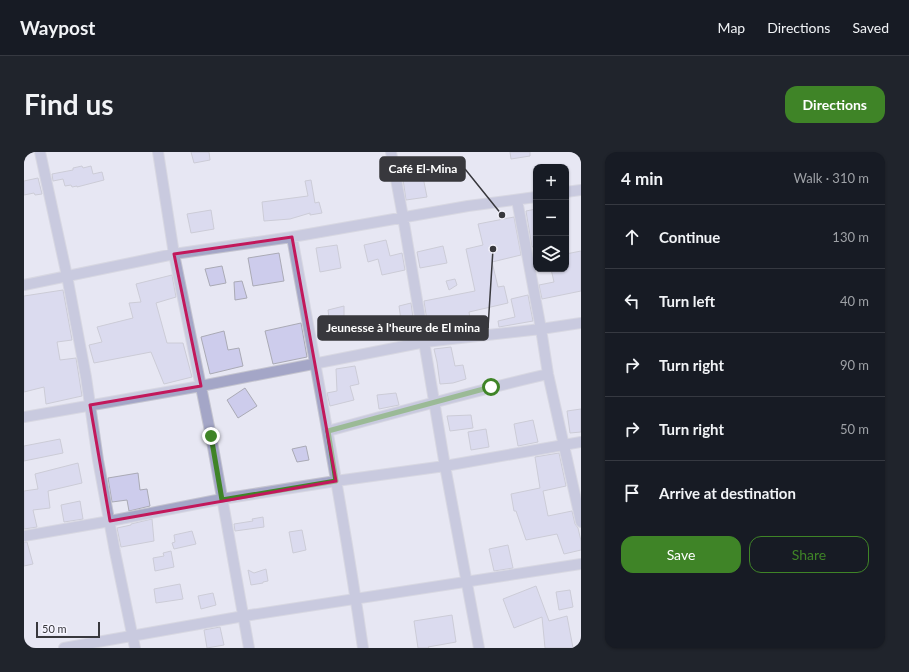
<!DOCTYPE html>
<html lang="en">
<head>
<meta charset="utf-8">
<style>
  body { margin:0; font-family:Lato,sans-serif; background:#20242c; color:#f1f3f6 }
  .controls { position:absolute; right:12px; top:12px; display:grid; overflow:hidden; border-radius:8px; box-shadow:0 1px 3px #0004 }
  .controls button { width:36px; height:36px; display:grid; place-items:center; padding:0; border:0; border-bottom:1px solid #363941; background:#171b24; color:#f1f3f6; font:20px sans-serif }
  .scale { position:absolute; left:12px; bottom:10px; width:64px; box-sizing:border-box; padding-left:4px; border:2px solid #38383d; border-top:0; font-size:11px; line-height:14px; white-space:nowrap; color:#38383d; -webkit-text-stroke:3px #f5f4fe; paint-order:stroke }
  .stop { position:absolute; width:12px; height:12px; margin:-9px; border:3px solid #3f8427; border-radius:50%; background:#fff }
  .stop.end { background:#3f8427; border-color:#fff; box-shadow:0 1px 4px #0008 }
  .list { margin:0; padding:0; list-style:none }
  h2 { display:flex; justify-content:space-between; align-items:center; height:52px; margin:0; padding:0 16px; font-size:17px }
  h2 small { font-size:13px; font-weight:400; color:#9ea1a6 }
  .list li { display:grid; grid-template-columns:26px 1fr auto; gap:12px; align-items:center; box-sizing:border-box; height:64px; padding:0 16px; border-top:1px solid #363941 }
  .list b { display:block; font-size:15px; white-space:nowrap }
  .list em { font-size:13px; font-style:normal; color:#9ea1a6 }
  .actions { display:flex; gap:8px; padding:12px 16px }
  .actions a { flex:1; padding:9px 0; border:1px solid #3f8427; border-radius:12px; text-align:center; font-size:14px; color:#3f8427 }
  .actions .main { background:#3f8427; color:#fff }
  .icon { flex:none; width:22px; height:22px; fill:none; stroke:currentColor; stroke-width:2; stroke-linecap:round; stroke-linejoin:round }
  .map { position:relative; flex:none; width:557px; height:496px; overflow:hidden; border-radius:12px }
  header { display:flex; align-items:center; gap:24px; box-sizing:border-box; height:56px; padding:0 20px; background:#171b24; border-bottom:1px solid #363941 }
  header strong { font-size:19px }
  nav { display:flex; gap:22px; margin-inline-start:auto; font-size:14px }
  .intro { display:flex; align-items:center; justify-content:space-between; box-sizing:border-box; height:96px; padding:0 24px }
  h1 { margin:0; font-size:28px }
  .button { padding:10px 18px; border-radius:12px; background:#3f8427; color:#fff; font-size:14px; font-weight:700 }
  main { display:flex; gap:24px; padding:0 24px }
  aside { flex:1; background:#171b24; border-radius:12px; box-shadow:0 1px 3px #0004 }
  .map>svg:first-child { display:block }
</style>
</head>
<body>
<header>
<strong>Waypost</strong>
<nav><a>Map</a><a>Directions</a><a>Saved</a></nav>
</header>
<div class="intro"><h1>Find us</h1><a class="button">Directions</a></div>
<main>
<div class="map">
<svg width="557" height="496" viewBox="0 0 557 496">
  <rect width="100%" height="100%" fill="#e7e7f3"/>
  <path fill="#cdccec" stroke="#aaaab5" d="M 167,0 L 185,0 L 186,8 L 170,11 Z
    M 486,0 L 506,0 L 506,4 L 487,7 Z
    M 58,14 L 59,16 L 67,14 L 69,22 L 78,20 L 80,28 L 53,35 L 53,34 L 48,35 L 47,33 L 41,34 L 39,27 L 29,29 L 28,22 L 49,18 L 49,16 Z
    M 399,25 L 403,45 L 382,48 L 379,27 Z
    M 14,26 L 18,42 L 11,43 L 10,41 L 0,43 L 0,29 Z
    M 287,28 L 291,51 L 295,50 L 298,61 L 286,63 L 286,61 L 266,67 L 240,69 L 238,50 L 284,44 L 281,29 Z
    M 512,57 L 512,94 L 508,95 L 502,59 Z
    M 187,58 L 190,77 L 167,81 L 163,62 Z
    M 490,65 L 497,103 L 468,110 L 474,135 L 480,134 L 484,151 L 445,160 L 447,174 L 405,182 L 400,149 L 451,139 L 442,97 L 459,93 L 454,72 Z
    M 362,88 L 366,104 L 378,101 L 381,118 L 358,123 L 354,107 L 344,110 L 340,93 Z
    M 313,93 L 317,116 L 296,120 L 292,96 Z
    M 419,94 L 423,111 L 396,116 L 393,100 Z
    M 557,99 L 557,139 L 518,147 L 515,133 L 530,130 L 527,117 L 542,117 L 542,102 Z
    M 255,101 L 260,129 L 229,134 L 224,106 Z
    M 198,114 L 202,131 L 186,134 L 181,117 Z
    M 148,123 L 152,145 L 132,151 L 143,191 L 159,191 L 168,225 L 140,232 L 127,200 L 70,211 L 65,193 L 78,190 L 73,175 L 109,166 L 105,151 L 117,150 L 112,132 Z
    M 431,127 L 433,133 L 425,138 L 422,129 Z
    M 218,129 L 223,146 L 211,148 L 210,130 Z
    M 39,138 L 48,188 L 33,190 L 36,208 L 52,206 L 58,244 L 22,252 L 20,235 L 0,240 L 0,144 Z
    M 504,143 L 509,169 L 475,175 L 474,169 L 491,165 L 487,147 Z
    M 387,151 L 389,166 L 377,168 L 375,154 Z
    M 320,154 L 320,164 L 305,166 L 304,158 Z
    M 277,171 L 283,205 L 249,212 L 241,179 Z
    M 200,179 L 204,198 L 215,196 L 219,214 L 186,222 L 177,185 Z
    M 427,195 L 431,214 L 439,213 L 442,227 L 429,231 L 416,232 L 413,210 L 410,197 Z
    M 331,214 L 335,232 L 326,234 L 330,248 L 306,254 L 303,241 L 313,239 L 312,217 Z
    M 221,236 L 233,254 L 214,266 L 203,248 Z
    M 372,241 L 375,253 L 355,257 L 353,243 Z
    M 557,257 L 557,280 L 546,281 L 543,259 Z
    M 447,263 L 449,276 L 426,279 L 423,264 Z
    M 509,268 L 514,290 L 494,294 L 490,272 Z
    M 462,277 L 465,295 L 447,298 L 444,280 Z
    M 36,287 L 39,301 L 0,309 L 0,294 Z
    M 282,294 L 285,308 L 273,310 L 268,297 Z
    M 535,301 L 542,334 L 519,339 L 524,364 L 548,359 L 551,372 L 554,376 L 557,389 L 557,398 L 540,402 L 533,382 L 502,388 L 492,359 L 490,359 L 487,342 L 516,336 L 511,305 Z
    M 54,311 L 58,331 L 24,339 L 26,356 L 9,358 L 13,375 L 0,377 L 0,339 L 14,337 L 11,322 Z
    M 114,321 L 116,338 L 123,337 L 126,354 L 105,359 L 103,348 L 88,350 L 84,326 Z
    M 56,349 L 59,367 L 40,370 L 37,353 Z
    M 239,365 L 240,375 L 211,379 L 210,372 L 229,369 L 228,367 Z
    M 128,367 L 130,389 L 97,395 L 93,376 L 107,373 L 107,372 Z
    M 278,378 L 282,398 L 269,401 L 265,380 Z
    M 168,379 L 172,392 L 150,397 L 148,391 L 151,390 L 150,383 Z
    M 0,390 L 3,390 L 9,412 L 0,414 Z
    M 484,393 L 489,416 L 470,419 L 465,397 Z
    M 147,399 L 150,415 L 131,419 L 129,406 L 140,404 L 139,401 Z
    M 242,417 L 244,429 L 239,430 L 239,431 L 227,433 L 224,418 L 230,421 Z
    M 156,432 L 159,447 L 132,451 L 130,437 Z
    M 512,434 L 525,469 L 543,464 L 549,496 L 521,496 L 518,465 L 490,476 L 479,447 Z
    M 546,438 L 549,455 L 535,458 L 532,440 Z
    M 189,441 L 192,453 L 177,457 L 174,444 Z
    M 428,463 L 432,490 L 404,495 L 405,496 L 394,496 L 390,469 Z
    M 196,475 L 200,493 L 183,496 L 180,478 Z"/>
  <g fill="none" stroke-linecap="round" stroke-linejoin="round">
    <g stroke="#c4c4cf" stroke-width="12">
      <path id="minor" d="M 16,0 L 43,124 L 62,225 L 74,308 L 91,400 L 111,496
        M 134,0 L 150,102 L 187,284 L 225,496
        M 367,0 L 379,65 L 421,314 L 455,496
        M 542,40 L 557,38
        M 493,48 L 517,177 L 524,222 L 557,370
        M 268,85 C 293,222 319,358 339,496
        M 0,133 L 150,102 L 268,85 L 444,54 L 512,45
        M 0,265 L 177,234 L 401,190 L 517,177 L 557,171
        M 304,279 C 377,259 450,239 524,222
        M 0,384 L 86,369 L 198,347 L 312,329 L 421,314 L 557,290
        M 40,496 L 220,464 L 557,412"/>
    </g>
    <use href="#minor" stroke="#a4a6c7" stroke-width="10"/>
  </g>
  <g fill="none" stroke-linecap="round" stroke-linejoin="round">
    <path stroke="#3f8427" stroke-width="5" d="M 187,284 L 198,348 L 312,329 L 304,279 L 467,235"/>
  </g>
  <path d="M0 0H557V496H0ZM 268,85 L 312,329 L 86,369 L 66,253 L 177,234 L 150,102 Z" fill="#e7e7f3" fill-opacity=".55" fill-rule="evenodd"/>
  <path fill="none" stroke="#c2185b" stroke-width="3" stroke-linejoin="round" d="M 268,85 L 312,329 L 86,369 L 66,253 L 177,234 L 150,102 Z"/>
  <path fill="none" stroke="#38383d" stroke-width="1.5" d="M478 63L441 17M469 97L464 176"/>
  <g fill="#38383d" stroke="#f5f4fe" stroke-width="1.5">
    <circle cx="478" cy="63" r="4"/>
    <circle cx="469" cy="97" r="4"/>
  </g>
  <g fill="#38383d" stroke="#38383d" stroke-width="1.5">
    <rect x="356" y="5" width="85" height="24" rx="4"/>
    <rect x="294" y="164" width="170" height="24" rx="4"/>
  </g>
  <g font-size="12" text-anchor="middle" font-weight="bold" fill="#fff">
    <text x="399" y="21">Café El-Mina</text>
    <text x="379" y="180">Jeunesse à l'heure de El mina</text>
  </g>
</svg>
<div class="controls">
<button>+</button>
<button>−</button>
<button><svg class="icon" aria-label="layers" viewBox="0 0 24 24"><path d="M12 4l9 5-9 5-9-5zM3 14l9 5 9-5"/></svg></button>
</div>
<div class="scale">50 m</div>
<div class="stop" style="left:467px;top:235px"></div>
<div class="stop end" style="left:187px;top:284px"></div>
</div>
<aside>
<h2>4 min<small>Walk · 310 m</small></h2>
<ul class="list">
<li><svg class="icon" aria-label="ahead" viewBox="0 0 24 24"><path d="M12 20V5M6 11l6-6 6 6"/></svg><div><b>Continue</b></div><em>130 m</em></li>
<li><svg class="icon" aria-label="left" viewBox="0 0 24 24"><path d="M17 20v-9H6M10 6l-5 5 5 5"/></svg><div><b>Turn left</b></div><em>40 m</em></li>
<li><svg class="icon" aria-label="right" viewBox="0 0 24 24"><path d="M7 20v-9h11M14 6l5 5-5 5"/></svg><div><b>Turn right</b></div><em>90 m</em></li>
<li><svg class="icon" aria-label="right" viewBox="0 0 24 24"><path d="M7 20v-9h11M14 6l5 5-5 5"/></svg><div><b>Turn right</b></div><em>50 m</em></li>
<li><svg class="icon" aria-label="arrive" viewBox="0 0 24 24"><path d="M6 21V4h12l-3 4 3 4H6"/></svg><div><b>Arrive at destination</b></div></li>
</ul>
<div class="actions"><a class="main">Save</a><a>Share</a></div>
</aside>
</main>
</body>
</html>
